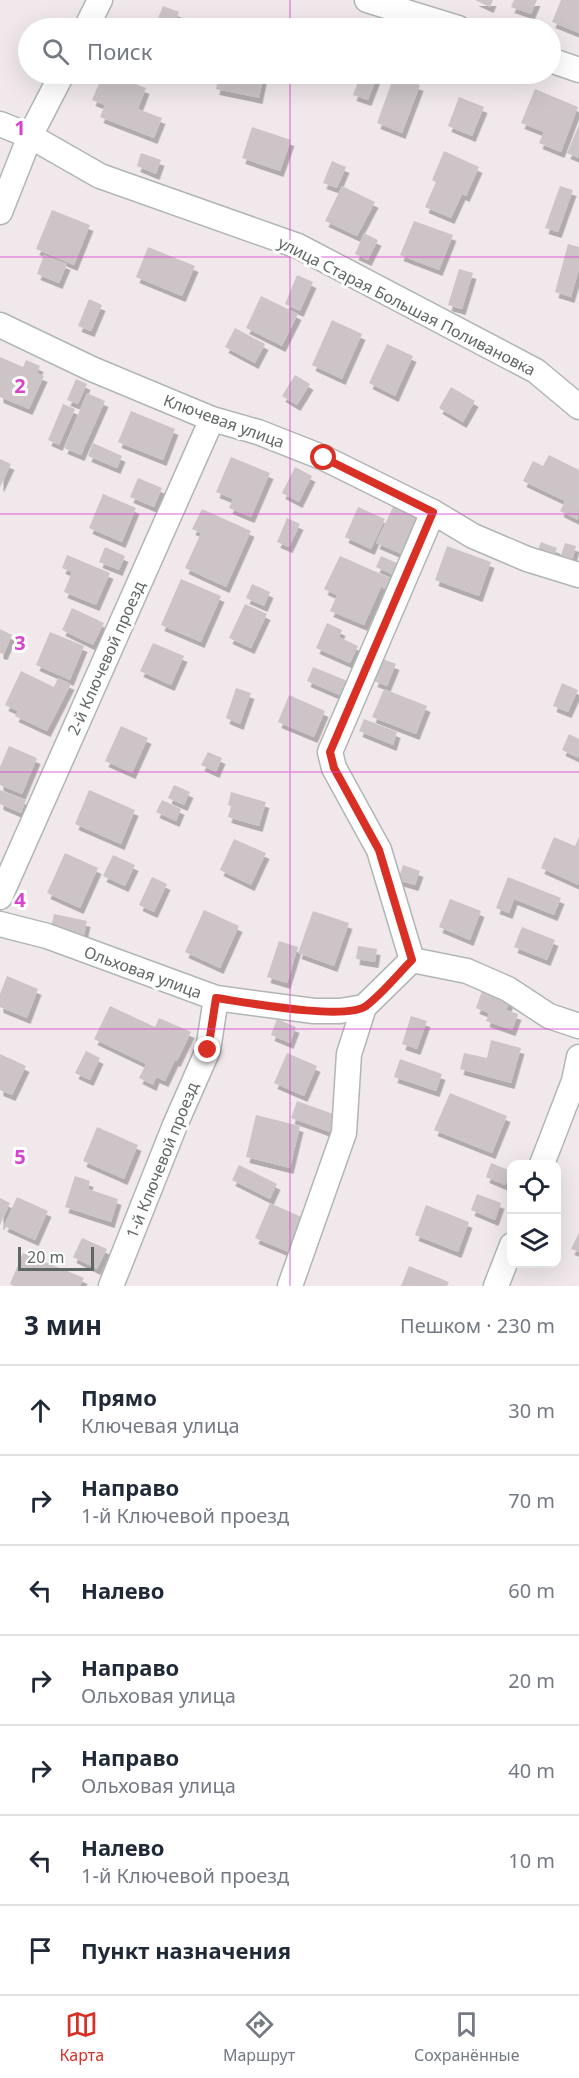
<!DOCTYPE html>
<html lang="ru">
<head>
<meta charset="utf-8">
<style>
  body { margin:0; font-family:"Noto Sans",sans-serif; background:#f2f2f3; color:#1f2937 }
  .controls { position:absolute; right:18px; bottom:18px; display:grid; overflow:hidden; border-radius:12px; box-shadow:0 6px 24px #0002 }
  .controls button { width:54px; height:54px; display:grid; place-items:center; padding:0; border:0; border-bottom:2px solid #e0e1e3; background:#fff; color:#1f2937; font:30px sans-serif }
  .scale { position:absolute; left:18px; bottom:15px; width:76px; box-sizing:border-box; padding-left:6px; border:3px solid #5f6764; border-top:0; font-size:16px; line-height:21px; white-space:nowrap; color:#5f6764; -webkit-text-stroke:4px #fff; paint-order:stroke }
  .stop { position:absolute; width:18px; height:18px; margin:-14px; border:4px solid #d93025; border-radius:50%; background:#fff }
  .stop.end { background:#d93025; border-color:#fff; box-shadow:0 2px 6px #0008 }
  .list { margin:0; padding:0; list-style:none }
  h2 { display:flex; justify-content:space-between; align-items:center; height:78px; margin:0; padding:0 24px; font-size:26px }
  h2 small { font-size:20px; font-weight:400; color:#747a83 }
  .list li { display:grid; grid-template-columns:39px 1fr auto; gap:18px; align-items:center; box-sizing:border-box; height:90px; padding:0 24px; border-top:2px solid #e0e1e3 }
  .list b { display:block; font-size:22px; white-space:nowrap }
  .list p { margin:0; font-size:20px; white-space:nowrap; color:#747a83 }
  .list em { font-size:20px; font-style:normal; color:#747a83 }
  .icon { flex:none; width:33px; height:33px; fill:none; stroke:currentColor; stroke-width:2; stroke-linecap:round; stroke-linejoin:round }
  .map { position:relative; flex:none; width:579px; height:1286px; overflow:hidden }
  .search { position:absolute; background:#fff; box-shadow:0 6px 24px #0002; left:18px; right:18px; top:18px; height:66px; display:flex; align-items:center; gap:15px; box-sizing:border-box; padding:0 21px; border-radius:33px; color:#747a83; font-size:22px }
  .sheet { height:708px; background:#fff }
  nav { display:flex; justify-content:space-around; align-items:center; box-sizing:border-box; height:84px; border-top:2px solid #e0e1e3; background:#fff; font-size:16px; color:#747a83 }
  nav a { display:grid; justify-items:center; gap:3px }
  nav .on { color:#d93025 }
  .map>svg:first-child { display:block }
</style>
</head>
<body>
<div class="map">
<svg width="579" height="1286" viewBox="0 0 579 1286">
  <defs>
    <filter id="shadow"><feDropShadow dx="3.5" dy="6" stdDeviation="0" flood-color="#0004"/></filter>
  </defs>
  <rect width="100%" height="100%" fill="#f0e8ea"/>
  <path fill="#ccc4c7" filter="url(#shadow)" d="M 475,0 L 493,0 L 490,7 Z
    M 514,0 L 537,0 L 531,14 L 511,7 Z
    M 561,0 L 579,0 L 579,33 L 552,22 Z
    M 163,6 L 179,12 L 173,28 L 156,23 Z
    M 201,19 L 217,23 L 216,28 L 199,28 Z
    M 103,74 L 108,74 L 146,88 L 138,109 L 162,118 L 154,138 L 100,117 L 105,105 L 92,100 Z
    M 219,74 L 264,74 L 259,98 L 216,89 Z
    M 361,74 L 378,74 L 368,100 L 353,95 Z
    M 394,76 L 420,85 L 402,133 L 377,123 Z
    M 535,89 L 578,107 L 561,152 L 539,143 L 544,132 L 521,123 Z
    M 459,97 L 484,107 L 472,136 L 448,126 Z
    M 579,125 L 579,158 L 567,153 Z
    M 252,127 L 291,140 L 280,171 L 242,158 Z
    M 444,151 L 479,167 L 466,196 L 462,194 L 451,218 L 425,207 L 436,182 L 432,180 Z
    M 141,153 L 161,160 L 156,174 L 137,166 Z
    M 332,161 L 346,167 L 337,188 L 323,183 Z
    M 342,186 L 375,202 L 357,236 L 325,221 Z
    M 560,186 L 573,190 L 558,232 L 545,228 Z
    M 52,210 L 90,225 L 74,265 L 36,249 Z
    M 414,221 L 453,235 L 439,270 L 400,255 Z
    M 364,233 L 378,240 L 368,260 L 355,254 Z
    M 568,244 L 579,247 L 579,269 L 571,297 L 555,292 Z
    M 148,247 L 195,266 L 182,296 L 136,277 Z
    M 44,255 L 67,264 L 59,283 L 37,274 Z
    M 459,269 L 473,273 L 462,309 L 448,305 Z
    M 297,275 L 313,282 L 300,311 L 285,304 Z
    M 261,296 L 298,314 L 282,346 L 246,328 Z
    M 89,299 L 102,305 L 91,331 L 78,326 Z
    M 332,320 L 362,334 L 342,379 L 312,365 Z
    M 235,328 L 265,344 L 255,363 L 225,347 Z
    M 387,344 L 413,356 L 395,396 L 369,383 Z
    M 0,357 L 23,367 L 26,360 L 40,366 L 37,373 L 44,376 L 29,409 L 0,397 Z
    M 295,375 L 310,384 L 297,405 L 282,396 Z
    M 76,379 L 87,384 L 78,404 L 67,400 Z
    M 451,387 L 475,401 L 463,422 L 439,408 Z
    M 87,393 L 105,401 L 81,455 L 64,448 Z
    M 63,404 L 75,409 L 59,445 L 48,440 Z
    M 131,411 L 175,429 L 163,460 L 118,442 Z
    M 93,443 L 122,456 L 117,468 L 88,456 Z
    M 549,455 L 579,470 L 578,520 L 560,511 L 565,501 L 523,481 L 533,461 L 543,466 Z
    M 231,457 L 270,473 L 251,517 L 229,508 L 233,499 L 216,492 Z
    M 0,459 L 11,464 L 0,487 Z
    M 295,467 L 312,476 L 299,502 L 282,493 Z
    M 138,478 L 162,488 L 154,507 L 130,497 Z
    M 103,494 L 136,508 L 122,542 L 89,528 Z
    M 358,507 L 385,519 L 371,549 L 345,537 Z
    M 393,507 L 421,519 L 404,555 L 376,543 Z
    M 202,509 L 251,531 L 226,587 L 185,568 L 201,533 L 192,529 Z
    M 287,518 L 300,524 L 289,547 L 277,542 Z
    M 541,542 L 557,548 L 553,559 L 537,553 Z
    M 565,543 L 576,546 L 571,565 L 559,561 Z
    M 447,546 L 491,562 L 479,596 L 435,580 Z
    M 105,547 L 125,556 L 119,570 L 99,562 Z
    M 67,555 L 110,573 L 96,605 L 64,592 L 72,572 L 62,568 Z
    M 340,556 L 399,582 L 394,593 L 381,587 L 364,625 L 330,611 L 337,595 L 324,589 Z
    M 381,556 L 399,564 L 394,575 L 376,567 Z
    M 181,579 L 221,596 L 201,642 L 161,625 Z
    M 252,584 L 270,592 L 264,606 L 246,598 Z
    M 245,604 L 267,614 L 251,648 L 229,638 Z
    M 72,608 L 104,623 L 93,645 L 62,630 Z
    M 327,623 L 342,630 L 339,637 L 358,646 L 350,663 L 316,648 Z
    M 0,629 L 12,635 L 4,654 L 0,653 Z
    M 50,632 L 84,646 L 70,680 L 36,665 Z
    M 153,643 L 184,656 L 171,685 L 140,671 Z
    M 383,659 L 396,664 L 387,686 L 374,681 Z
    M 313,667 L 350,682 L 344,697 L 307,681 Z
    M 21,671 L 54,687 L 58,678 L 71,684 L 47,731 L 15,716 L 18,711 L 5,705 Z
    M 562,683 L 578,690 L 568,712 L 553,706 Z
    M 236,688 L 251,693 L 240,724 L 226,718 Z
    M 384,689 L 427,706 L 416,734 L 372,717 Z
    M 289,695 L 325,711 L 314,737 L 278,722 Z
    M 364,719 L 397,732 L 393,745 L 359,731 Z
    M 121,726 L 148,738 L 132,773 L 105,761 Z
    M 569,734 L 579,739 L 579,758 L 562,750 Z
    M 9,746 L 37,758 L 22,794 L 0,785 L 0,767 Z
    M 208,752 L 222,758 L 216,772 L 201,765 Z
    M 174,785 L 190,792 L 184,805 L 168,798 Z
    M 0,790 L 26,800 L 21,813 L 0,804 Z
    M 89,790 L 135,810 L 121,844 L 75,824 Z
    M 231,792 L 266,802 L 259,826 L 228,817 L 231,806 L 228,805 Z
    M 162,800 L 181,809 L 176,821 L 156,812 Z
    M 554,837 L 575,846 L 579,837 L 579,885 L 541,868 Z
    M 234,839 L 266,853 L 251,885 L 220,870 Z
    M 65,853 L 98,868 L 80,908 L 47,893 Z
    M 113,855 L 135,865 L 125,886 L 103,876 Z
    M 403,865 L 420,871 L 415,885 L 398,880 Z
    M 152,877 L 167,884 L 154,912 L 139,905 Z
    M 508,877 L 561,898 L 554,915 L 514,899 L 509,913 L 496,908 Z
    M 450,899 L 481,911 L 470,940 L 439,927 Z
    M 204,910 L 239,926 L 220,968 L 185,952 Z
    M 313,911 L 349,923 L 334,966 L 298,953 Z
    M 54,914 L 87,921 L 84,935 L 51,927 Z
    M 522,927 L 555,940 L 547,960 L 514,947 Z
    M 279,941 L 298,947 L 287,983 L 267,977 Z
    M 358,946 L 377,949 L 375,962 L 356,959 Z
    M 7,976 L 38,989 L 27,1018 L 0,1007 L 0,994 Z
    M 482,991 L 510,1001 L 506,1010 L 518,1014 L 512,1030 L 486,1021 L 489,1013 L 476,1008 Z
    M 110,1006 L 155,1027 L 159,1018 L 191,1032 L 177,1061 L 175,1060 L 165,1081 L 156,1077 L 153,1085 L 139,1078 L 146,1064 L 94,1039 Z
    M 411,1016 L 427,1021 L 417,1049 L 402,1044 Z
    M 277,1019 L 296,1027 L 290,1043 L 271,1035 Z
    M 491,1040 L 521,1048 L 511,1083 L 460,1069 L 464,1053 L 487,1058 Z
    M 86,1051 L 100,1058 L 90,1080 L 75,1073 Z
    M 287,1053 L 317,1066 L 304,1096 L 274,1083 Z
    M 0,1054 L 26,1066 L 12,1095 L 0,1090 Z
    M 400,1059 L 442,1074 L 436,1091 L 394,1077 Z
    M 450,1093 L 507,1116 L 492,1153 L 434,1130 Z
    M 297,1101 L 339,1116 L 333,1133 L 291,1118 Z
    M 256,1115 L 300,1126 L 290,1168 L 246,1157 Z
    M 97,1127 L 138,1145 L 124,1179 L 83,1161 Z
    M 491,1163 L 511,1171 L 505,1185 L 486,1177 Z
    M 239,1165 L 277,1184 L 270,1199 L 232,1180 Z
    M 75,1176 L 90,1181 L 88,1189 L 118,1199 L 111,1222 L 65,1207 Z
    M 477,1194 L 501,1203 L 495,1220 L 471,1210 Z
    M 17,1197 L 48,1211 L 35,1240 L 4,1226 Z
    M 0,1198 L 10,1203 L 0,1225 Z
    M 270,1203 L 306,1219 L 291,1253 L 255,1238 Z
    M 426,1205 L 469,1222 L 458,1252 L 415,1235 Z
    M 579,1233 L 579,1252 L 571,1249 Z
    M 82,1238 L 107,1249 L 97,1269 L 73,1257 Z
    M 23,1253 L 84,1278 L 80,1286 L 14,1286 L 10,1284 Z
    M 409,1266 L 449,1282 L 447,1286 L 401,1286 Z"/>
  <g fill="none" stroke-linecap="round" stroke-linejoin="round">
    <g stroke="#b0b6b5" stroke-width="27">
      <path id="minor" d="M 367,0 L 458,28
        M 86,28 L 100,0
        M 550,60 L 579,70
        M 0,124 L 30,136 L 100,176 L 298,246 L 536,371 L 579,407
        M 0,212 L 30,136 L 62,74
        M 0,325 L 92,369 L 212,419 L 258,432 L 324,458 L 433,512 L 473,536 L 527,559 L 579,575
        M 0,897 L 212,419
        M 0,924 L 47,936 L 216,998 L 314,1011 L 340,1011 L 364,1007 L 412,960 L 467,971 L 508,989 L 549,1016 L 579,1026
        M 412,960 L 379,850 L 334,768 L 330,752 L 433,512
        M 542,1164 L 574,1081 L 579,1057
        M 111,1286 L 175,1125 L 208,1050 L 216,998
        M 290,1286 L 344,1133 L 349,1054 L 364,1007
        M 496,1286 L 512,1245"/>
    </g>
    <use href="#minor" stroke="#fff" stroke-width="24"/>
  </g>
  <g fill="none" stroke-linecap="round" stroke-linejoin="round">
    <path stroke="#d93025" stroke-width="8" d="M 208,1050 L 216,998 C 244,1002 345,1021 366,1006 C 383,993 397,975 412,960 L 379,850 L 334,768 L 330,752 L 433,512 L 324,458"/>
  </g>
  <path fill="none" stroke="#d942ce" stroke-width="1.5" stroke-opacity="0.55" d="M 290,0 L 290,28M 290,74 L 290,1286M 0,257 L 579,257M 0,514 L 579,514M 0,772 L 579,772M 0,1029 L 579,1029"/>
  <g text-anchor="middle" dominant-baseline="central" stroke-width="6" stroke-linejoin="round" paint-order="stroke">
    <g font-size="16" fill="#5f6764" stroke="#fff">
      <text transform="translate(407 306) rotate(27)">улица Старая Большая Поливановка</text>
      <text transform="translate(224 421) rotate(20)">Ключевая улица</text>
      <text transform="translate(106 658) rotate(-66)">2-й Ключевой проезд</text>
      <text transform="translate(143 972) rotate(20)">Ольховая улица</text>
      <text transform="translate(162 1160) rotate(-68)">1-й Ключевой проезд</text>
    </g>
  </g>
  <g font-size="20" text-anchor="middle" font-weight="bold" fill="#d942ce" stroke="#fff" stroke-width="6" stroke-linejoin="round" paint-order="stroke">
    <text x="20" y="135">1</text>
    <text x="20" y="393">2</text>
    <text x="20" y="650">3</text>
    <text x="20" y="907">4</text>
    <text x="20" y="1164">5</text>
  </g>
</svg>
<div class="controls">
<button><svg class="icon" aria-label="locate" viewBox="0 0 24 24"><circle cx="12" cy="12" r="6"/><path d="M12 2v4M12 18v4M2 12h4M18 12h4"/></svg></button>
<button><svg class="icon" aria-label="layers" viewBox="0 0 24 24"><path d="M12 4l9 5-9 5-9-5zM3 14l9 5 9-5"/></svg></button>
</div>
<div class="scale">20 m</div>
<div class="stop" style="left:324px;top:458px"></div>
<div class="stop end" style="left:208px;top:1050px"></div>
<div class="search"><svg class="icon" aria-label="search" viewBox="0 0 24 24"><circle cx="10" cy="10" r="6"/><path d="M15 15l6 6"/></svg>Поиск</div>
</div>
<section class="sheet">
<h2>3 мин<small>Пешком · 230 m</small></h2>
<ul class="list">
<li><svg class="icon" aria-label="ahead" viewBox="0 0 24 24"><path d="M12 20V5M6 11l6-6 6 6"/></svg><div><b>Прямо</b><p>Ключевая улица</p></div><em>30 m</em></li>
<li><svg class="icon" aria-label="right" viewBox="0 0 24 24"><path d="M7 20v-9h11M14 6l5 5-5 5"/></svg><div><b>Направо</b><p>1-й Ключевой проезд</p></div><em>70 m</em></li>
<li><svg class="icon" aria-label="left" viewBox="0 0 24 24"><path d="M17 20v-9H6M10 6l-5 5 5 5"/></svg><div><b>Налево</b></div><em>60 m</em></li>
<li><svg class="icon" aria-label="right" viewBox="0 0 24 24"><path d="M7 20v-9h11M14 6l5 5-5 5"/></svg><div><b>Направо</b><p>Ольховая улица</p></div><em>20 m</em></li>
<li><svg class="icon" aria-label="right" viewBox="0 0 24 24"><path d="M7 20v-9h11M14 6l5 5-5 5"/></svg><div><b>Направо</b><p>Ольховая улица</p></div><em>40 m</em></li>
<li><svg class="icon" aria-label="left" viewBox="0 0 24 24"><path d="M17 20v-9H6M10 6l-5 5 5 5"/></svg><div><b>Налево</b><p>1-й Ключевой проезд</p></div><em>10 m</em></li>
<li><svg class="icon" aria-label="arrive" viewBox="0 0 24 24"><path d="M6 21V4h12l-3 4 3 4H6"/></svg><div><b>Пункт назначения</b></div></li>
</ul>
</section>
<nav>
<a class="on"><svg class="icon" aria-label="map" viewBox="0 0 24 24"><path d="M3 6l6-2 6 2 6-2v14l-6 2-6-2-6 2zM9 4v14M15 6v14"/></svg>Карта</a>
<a><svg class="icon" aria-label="directions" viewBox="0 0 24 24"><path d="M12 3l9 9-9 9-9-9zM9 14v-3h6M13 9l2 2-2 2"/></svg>Маршрут</a>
<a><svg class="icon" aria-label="saved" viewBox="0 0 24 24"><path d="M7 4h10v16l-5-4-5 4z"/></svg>Сохранённые</a>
</nav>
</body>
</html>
